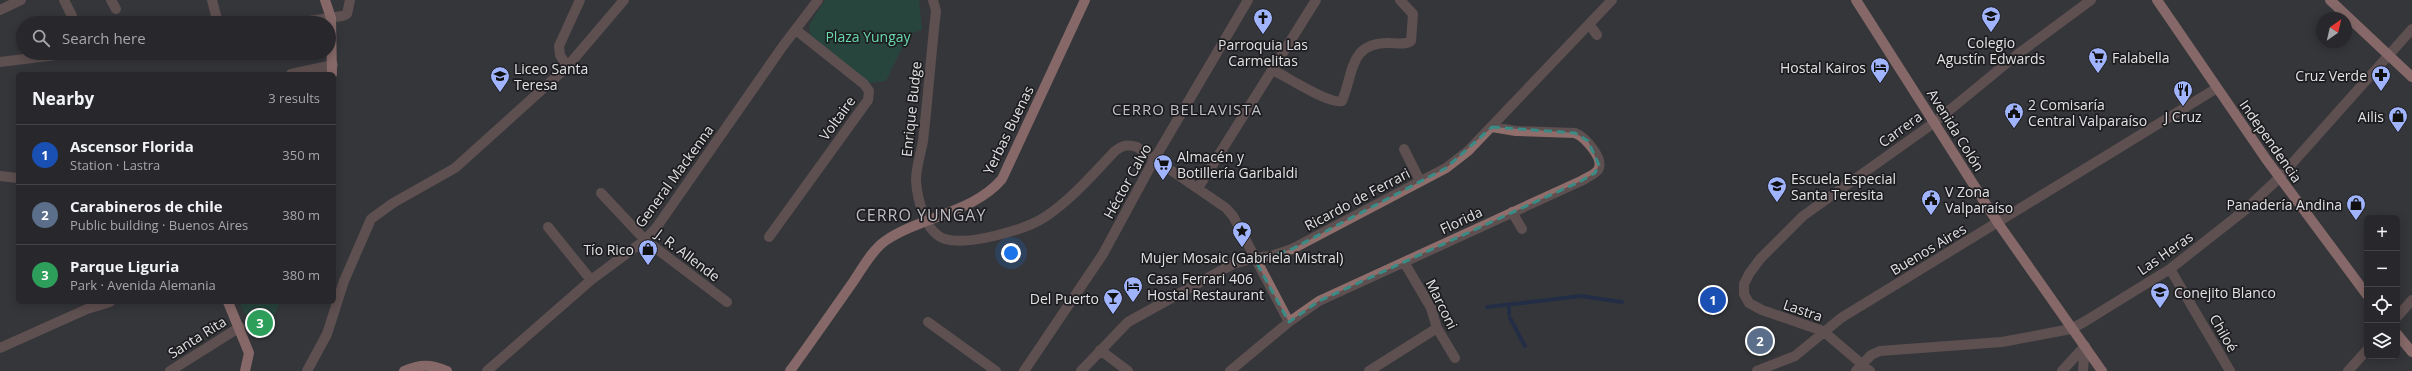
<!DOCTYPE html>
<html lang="en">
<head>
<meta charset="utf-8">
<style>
  body { margin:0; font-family:"Open Sans",sans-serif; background:#343438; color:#f1f3f6 }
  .controls { position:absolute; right:12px; bottom:12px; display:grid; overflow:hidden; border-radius:6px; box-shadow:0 2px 10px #0003 }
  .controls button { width:36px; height:36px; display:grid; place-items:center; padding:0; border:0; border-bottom:1px solid #444448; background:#28282c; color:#f1f3f6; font:20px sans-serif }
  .compass { position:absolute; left:2316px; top:12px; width:36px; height:36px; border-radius:50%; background:#28282c; box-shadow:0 2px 10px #0003; rotate:34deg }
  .you { position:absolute; left:1011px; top:253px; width:14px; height:14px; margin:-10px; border:3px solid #fff; border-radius:50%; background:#1a73e8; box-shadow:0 0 0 6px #1a73e833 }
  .badge { display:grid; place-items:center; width:26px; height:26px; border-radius:50%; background:#8bbbb9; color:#fff; font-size:13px; font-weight:700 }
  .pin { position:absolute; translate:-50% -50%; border:2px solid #fff; box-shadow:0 1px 4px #0006 }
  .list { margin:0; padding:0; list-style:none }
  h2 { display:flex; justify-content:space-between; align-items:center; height:52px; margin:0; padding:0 16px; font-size:17px }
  h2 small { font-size:13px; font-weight:400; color:#a5a6a9 }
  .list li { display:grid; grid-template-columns:26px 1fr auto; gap:12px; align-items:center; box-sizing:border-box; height:60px; padding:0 16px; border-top:1px solid #444448 }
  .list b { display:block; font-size:15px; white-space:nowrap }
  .list p { margin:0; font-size:13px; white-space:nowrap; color:#a5a6a9 }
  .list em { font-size:13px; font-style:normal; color:#a5a6a9 }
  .icon { flex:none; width:22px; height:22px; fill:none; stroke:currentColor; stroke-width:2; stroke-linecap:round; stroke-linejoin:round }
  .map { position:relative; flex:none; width:2412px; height:371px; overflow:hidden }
  .search { position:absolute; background:#28282c; box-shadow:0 2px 10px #0003; left:16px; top:16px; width:320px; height:44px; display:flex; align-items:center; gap:10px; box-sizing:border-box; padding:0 14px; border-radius:22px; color:#a5a6a9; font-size:15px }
  .panel { position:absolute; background:#28282c; box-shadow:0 2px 10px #0003; left:16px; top:72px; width:320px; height:232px; border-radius:6px }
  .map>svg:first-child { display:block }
</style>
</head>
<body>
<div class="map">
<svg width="2412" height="371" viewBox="0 0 2412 371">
  <rect width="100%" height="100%" fill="#35363a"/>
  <path fill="#195740" d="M 825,0 L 919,0 L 922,30 L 909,34 L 886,81 L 869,83 L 810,35 L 809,25 Z
    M 239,302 L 280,302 L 265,335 L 253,329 Z"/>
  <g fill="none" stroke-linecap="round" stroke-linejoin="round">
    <path stroke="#0e2254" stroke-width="4" d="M 1509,305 L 1509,314
      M 1487,307 L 1581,296 L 1622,302
      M 1510,318 L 1525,346"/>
    <path stroke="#906e6c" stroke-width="10" d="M 64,0 L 72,16
      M 111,0 L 116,9
      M 212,0 L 218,23
      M 933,0 L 936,11 C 931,54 928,98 923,141 C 921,153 916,167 916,180 C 917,198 925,233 945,239 C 968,246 1025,230 1045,217 C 1072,199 1093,174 1115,151 C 1123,145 1128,144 1137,147 L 1226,208 L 1233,216 L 1289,322
      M 0,10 L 21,0
      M 296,23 L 342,16 L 347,14 L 350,0
      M 1589,24 L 1597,35
      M 0,62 L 72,53
      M 567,67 L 560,55 L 559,46 L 580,0
      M 1273,70 C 1287,77 1330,105 1342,101 C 1354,74 1348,42 1390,43 C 1396,43 1406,45 1411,41 L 1413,14 L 1400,0
      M 291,74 L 333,65
      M 1404,149 L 1420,181
      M 0,176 L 18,178
      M 1198,188 L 1316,0
      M 601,193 L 645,240 L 727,302
      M 1512,212 L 1522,229
      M 548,227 L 591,280
      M 769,237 L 868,100 L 869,91 L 864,84 L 796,30
      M 1404,262 L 1431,308 L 1437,328 L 1455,358
      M 2170,269 L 2230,371
      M 2397,317 L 2412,300
      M 928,322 L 996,371
      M 0,348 L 87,309 L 110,302
      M 1100,350 L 1128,371
      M 170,371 L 240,327
      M 307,371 L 327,334 L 344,281 L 371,219 L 393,203 L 455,168 L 567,67 L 624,0
      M 487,371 L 591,280 L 645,240 L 656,228 L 783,46 L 818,0
      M 1024,371 L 1103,254 L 1155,158 L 1248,0
      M 1081,371 L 1128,322 L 1233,264 L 1254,258 L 1271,256 L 1292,249 L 1446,168 L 1468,151 L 1612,0
      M 1230,371 L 1289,322 L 1319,301 L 1581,181 C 1586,178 1594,175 1598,170 C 1605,159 1585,137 1575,133 L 1516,131 L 1492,127
      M 1369,371 L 1437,328
      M 1757,371 L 1795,356 L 1841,318 L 2217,88
      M 1856,371 L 1871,355 L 1880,351 L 2002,342 L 2071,329 L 2084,322 L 2170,269 L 2245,210 L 2280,177 L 2412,29
      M 1870,371 L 1823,331 L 1762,310 L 1749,303 L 1744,294 L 1744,284 L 1749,274 L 1760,259 L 1803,216 L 1935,122 L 2018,54 L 2091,0
      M 2062,371 L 2085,346
      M 2083,371 L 2085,346
      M 2348,371 L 2367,350"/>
    <path stroke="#e8a5a1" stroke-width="10" d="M 325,0 L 331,18 L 332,74
      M 1856,0 L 1998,223 L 2102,371
      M 2157,0 L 2266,159 L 2367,295
      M 2330,0 L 2412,77
      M 228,302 L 249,353 L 245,371
      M 2397,334 L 2412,352
      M 404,371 C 420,364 431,364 447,371
      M 790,371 C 811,342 832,312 853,282 C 862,269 872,250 885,241 C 922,216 973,213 1002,179 L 1085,0"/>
  </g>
  <path d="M0 0H2412V371H0ZM 1492,127 L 1575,133 L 1588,141 L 1599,165 L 1595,173 L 1581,181 L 1319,301 L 1289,322 L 1254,258 L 1271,256 L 1292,249 L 1446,168 Z" fill="#35363a" fill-opacity=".55" fill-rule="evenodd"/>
  <path fill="none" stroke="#398c86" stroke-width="3" stroke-dasharray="8 5" stroke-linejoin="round" d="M 1492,127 L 1575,133 L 1588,141 L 1599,165 L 1595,173 L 1581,181 L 1319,301 L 1289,322 L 1254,258 L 1271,256 L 1292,249 L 1446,168 Z"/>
  <defs>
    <g id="school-pin" transform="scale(1)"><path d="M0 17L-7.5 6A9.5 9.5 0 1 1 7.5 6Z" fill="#a0b3fd" stroke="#1d1d20"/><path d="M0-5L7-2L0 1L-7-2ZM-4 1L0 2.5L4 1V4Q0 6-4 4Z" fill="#111"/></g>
    <g id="church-pin" transform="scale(1)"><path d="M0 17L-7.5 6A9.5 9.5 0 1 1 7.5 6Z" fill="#a0b3fd" stroke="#1d1d20"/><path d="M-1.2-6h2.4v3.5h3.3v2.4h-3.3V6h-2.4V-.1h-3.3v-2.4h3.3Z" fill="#111"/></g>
    <g id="supermarket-pin" transform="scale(1)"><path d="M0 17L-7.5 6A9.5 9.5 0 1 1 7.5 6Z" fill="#a0b3fd" stroke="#1d1d20"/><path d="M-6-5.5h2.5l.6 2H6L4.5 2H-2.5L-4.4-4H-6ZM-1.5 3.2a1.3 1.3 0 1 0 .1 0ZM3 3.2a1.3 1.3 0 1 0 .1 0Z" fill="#111"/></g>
    <g id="hotel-pin" transform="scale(1)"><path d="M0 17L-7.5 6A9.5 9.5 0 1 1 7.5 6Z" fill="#a0b3fd" stroke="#1d1d20"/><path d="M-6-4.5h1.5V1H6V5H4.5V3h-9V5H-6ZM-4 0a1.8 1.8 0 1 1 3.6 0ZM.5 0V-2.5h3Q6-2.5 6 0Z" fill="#111"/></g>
    <g id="pharmacy-pin" transform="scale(1)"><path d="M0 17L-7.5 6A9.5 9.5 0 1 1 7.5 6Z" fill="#a0b3fd" stroke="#1d1d20"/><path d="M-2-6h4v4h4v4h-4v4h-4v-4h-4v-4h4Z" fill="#111"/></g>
    <g id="restaurant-pin" transform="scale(1)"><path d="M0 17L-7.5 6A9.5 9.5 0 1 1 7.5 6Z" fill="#a0b3fd" stroke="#1d1d20"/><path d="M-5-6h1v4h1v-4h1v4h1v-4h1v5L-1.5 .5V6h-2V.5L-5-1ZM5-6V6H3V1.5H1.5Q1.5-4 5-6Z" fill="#111"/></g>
    <g id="civic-pin" transform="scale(1)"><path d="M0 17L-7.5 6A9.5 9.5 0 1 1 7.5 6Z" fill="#a0b3fd" stroke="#1d1d20"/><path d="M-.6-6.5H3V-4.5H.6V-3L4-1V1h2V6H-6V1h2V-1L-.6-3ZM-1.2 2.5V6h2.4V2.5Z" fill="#111"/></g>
    <g id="shop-pin" transform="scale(1)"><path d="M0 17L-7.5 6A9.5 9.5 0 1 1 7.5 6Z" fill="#a0b3fd" stroke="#1d1d20"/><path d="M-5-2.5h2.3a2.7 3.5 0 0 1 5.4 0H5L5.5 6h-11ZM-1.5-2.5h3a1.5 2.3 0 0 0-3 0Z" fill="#111"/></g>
    <g id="sight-pin" transform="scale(1)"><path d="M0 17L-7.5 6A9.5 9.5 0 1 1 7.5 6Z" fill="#a0b3fd" stroke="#1d1d20"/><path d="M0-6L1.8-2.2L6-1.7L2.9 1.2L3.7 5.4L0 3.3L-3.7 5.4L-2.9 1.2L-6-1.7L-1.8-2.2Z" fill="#111"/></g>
    <g id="bar-pin" transform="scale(1)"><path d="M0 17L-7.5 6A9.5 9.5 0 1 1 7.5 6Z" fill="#a0b3fd" stroke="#1d1d20"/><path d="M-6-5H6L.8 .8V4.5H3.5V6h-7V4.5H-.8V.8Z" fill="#111"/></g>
  </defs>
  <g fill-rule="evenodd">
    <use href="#school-pin" x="1991" y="16"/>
    <use href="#church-pin" x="1263" y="18"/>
    <use href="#supermarket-pin" x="2098" y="57"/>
    <use href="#hotel-pin" x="1880" y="67"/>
    <use href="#pharmacy-pin" x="2381" y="75"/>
    <use href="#school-pin" x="500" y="76"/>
    <use href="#restaurant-pin" x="2183" y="90"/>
    <use href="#civic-pin" x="2014" y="112"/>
    <use href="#shop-pin" x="2398" y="116"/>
    <use href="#supermarket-pin" x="1163" y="164"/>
    <use href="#school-pin" x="1777" y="186"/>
    <use href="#civic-pin" x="1931" y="199"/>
    <use href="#shop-pin" x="2356" y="204"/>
    <use href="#sight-pin" x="1242" y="231"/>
    <use href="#shop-pin" x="648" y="249"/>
    <use href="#hotel-pin" x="1133" y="286"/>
    <use href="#school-pin" x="2160" y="292"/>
    <use href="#bar-pin" x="1113" y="298"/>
  </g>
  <g text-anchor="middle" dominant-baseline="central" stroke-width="3.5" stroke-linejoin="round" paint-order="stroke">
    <g font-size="14" fill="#68daac" stroke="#1d1d20">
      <text x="868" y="36">Plaza Yungay</text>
    </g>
    <g font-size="14" fill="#e2e2e5" stroke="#1d1d20" text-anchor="start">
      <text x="1991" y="42" text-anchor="middle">Colegio<tspan x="1991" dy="16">Agustín Edwards</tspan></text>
      <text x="1263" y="44" text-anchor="middle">Parroquia Las<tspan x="1263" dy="16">Carmelitas</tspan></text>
      <text x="2112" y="57">Falabella</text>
      <text x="1866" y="67" text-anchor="end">Hostal Kairos</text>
      <text x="514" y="68">Liceo Santa<tspan x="514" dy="16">Teresa</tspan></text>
      <text x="2367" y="75" text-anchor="end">Cruz Verde</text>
      <text x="2028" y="104">2 Comisaría<tspan x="2028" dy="16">Central Valparaíso</tspan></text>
      <text x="2183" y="116" text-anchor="middle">J Cruz</text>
      <text x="2384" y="116" text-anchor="end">Ailis</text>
      <text x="1177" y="156">Almacén y<tspan x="1177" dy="16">Botillería Garibaldi</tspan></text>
      <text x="1791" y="178">Escuela Especial<tspan x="1791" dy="16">Santa Teresita</tspan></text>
      <text x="1945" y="191">V Zona<tspan x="1945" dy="16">Valparaíso</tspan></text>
      <text x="2342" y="204" text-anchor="end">Panadería Andina</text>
      <text x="634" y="249" text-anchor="end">Tío Rico</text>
      <text x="1242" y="257" text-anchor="middle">Mujer Mosaic (Gabriela Mistral)</text>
      <text x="1147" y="278">Casa Ferrari 406<tspan x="1147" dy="16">Hostal Restaurant</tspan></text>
      <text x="2174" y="292">Conejito Blanco</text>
      <text x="1099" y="298" text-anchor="end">Del Puerto</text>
    </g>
    <g font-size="14" fill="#e2e2e5" stroke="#1d1d20">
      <text transform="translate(911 109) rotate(-84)">Enrique Budge</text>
      <text transform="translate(837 118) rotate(-54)">Voltaire</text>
      <text transform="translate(1900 129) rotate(-36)">Carrera</text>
      <text transform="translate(1008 130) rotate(-64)">Yerbas Buenas</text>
      <text transform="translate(1956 130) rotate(58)">Avenida Colón</text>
      <text transform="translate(2271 141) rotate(55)">Independencia</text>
      <text transform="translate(674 176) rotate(-54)">General Mackenna</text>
      <text transform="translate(1127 181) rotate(-61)">Héctor Calvo</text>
      <text transform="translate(1357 199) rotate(-28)">Ricardo de Ferrari</text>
      <text transform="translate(1461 220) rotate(-25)">Florida</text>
      <text transform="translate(1928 249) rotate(-31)">Buenos Aires</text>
      <text transform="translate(2165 253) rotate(-35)">Las Heras</text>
      <text transform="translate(688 255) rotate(37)">J. R. Allende</text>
      <text transform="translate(1442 304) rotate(64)">Marconi</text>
      <text transform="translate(1803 310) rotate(19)">Lastra</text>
      <text transform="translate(2224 333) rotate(60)">Chiloé</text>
      <text transform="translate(197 337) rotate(-32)">Santa Rita</text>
    </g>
    <g font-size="15" letter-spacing="1" fill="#bebec4" stroke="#1d1d20">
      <text x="1187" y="109">CERRO BELLAVISTA</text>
    </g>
    <g font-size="16" letter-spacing="1" fill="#bebec4" stroke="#1d1d20">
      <text x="921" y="215">CERRO YUNGAY</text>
    </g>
  </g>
</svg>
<div class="controls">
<button>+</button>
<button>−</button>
<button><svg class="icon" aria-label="locate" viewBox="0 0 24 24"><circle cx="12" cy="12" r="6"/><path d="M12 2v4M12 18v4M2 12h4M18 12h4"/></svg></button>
<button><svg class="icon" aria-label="layers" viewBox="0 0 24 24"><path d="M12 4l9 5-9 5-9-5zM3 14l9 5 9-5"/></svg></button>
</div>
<svg class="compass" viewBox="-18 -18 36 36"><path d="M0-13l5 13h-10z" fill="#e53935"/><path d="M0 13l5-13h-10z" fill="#a5a6a9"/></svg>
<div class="you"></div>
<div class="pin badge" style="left:1713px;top:300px;background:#1a4fb4">1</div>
<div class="pin badge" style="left:1760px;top:341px;background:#5c6f8a">2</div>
<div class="pin badge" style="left:260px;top:323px;background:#2e9e5b">3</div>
<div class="search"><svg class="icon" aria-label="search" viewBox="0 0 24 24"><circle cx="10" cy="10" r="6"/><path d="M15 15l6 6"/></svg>Search here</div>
<section class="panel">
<h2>Nearby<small>3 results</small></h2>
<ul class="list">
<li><span class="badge" style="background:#1a4fb4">1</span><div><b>Ascensor Florida</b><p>Station · Lastra</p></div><em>350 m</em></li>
<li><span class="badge" style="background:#5c6f8a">2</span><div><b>Carabineros de chile</b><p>Public building · Buenos Aires</p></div><em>380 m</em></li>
<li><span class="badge" style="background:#2e9e5b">3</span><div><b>Parque Liguria</b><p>Park · Avenida Alemania</p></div><em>380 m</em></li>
</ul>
</section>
</div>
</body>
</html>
